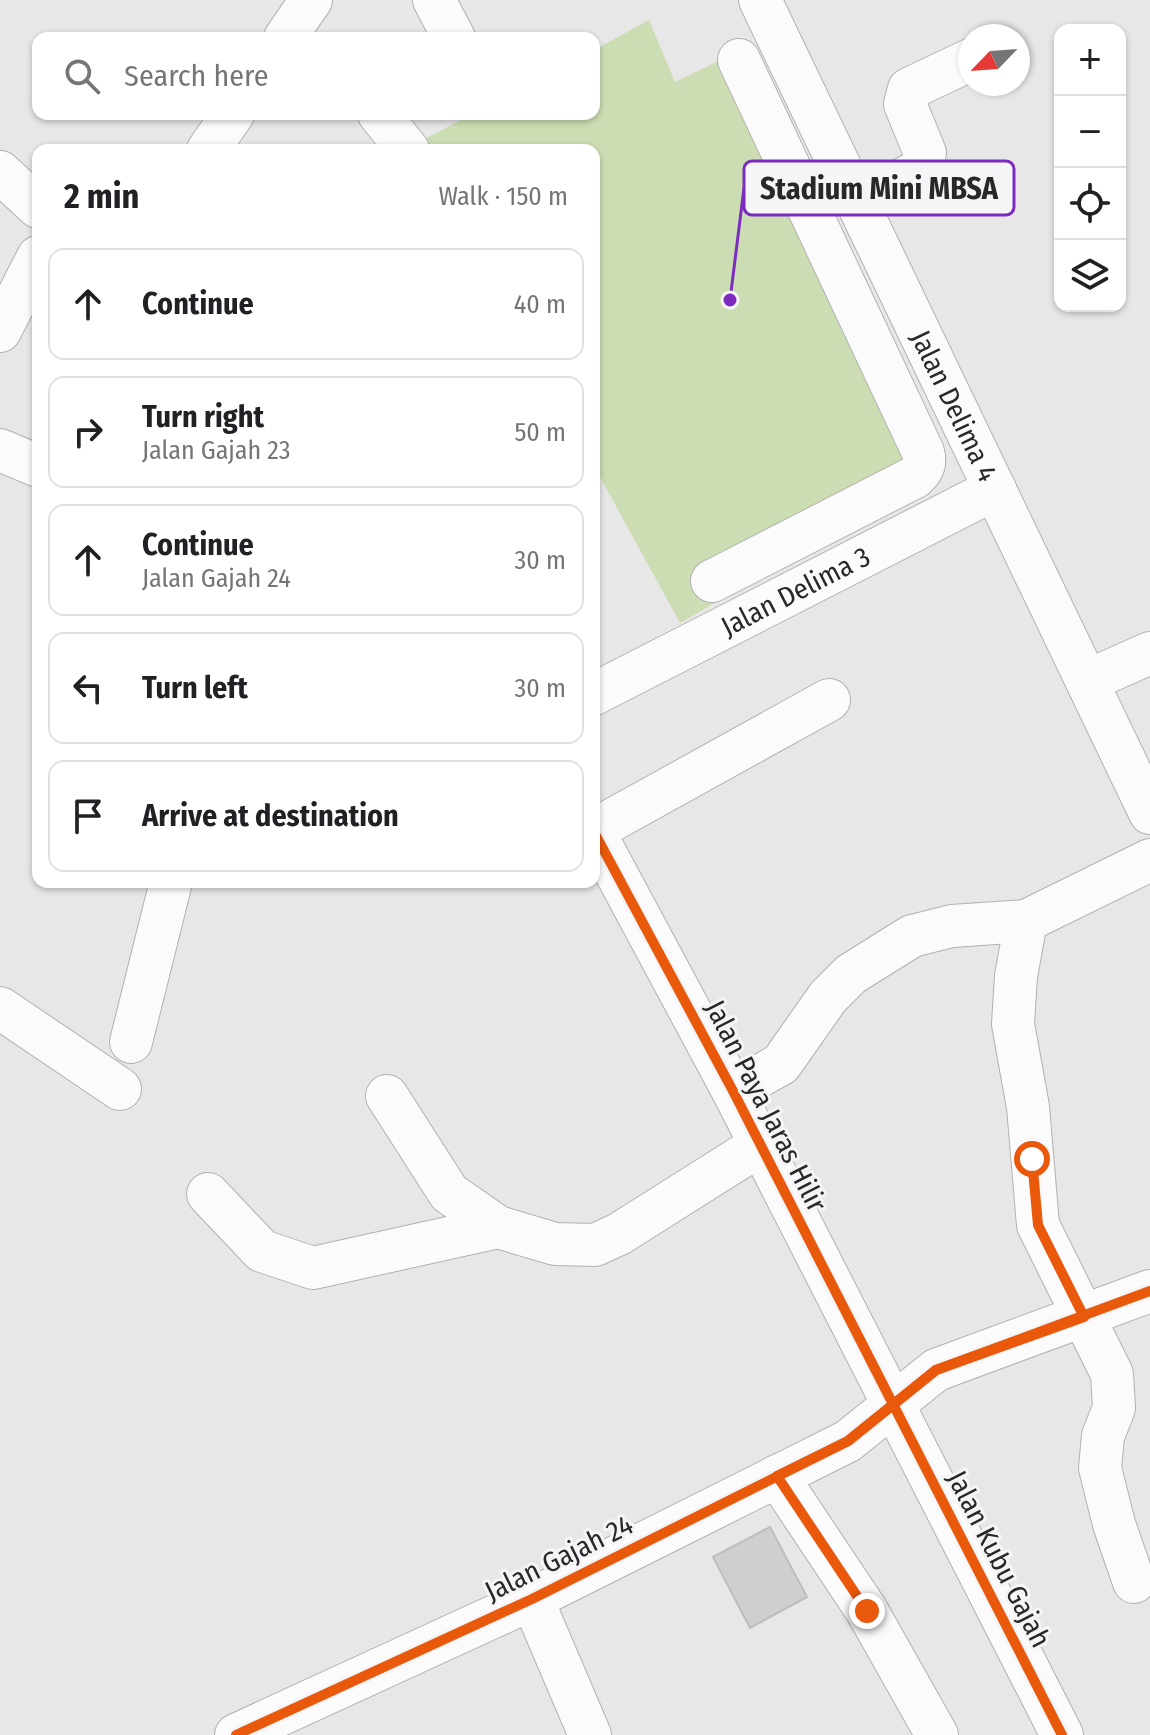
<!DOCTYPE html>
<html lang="en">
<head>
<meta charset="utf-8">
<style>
  body { margin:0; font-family:"Fira Sans Condensed",sans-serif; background:#f6f6f6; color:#202124 }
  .controls { position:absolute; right:24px; top:24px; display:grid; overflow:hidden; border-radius:16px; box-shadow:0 2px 6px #0004 }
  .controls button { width:72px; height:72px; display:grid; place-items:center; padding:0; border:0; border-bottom:2px solid #e0e0e0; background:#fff; color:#202124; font:40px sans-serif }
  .compass { position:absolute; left:958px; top:24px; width:72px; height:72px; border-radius:50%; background:#fff; box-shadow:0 2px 6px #0004; rotate:245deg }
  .stop { position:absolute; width:24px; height:24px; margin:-18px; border:6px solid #ea580c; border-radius:50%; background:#fff }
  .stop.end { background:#ea580c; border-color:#fff; box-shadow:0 2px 8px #0008 }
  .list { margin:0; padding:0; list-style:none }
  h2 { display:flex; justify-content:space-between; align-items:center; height:104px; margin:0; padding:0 32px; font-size:34px }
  h2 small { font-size:26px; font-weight:400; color:#757577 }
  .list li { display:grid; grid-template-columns:52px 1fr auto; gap:24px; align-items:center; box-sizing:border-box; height:112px; margin:0 16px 16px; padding:0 16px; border:2px solid #e0e0e0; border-radius:16px }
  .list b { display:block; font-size:30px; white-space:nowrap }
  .list p { margin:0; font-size:26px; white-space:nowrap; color:#757577 }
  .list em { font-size:26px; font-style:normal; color:#757577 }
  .icon { flex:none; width:44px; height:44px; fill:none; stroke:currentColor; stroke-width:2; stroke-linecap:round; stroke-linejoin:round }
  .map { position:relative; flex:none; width:1150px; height:1735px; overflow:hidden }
  .search { position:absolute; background:#fff; box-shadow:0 2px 6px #0004; left:32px; top:32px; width:568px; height:88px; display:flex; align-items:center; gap:20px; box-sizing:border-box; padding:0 28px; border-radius:16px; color:#757577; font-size:30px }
  .panel { position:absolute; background:#fff; box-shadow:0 2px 6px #0004; left:32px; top:144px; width:568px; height:744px; border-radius:16px }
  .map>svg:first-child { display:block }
</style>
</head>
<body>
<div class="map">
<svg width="1150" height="1735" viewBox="0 0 1150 1735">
  <rect width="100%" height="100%" fill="#e8e7e8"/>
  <path fill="#cdddb3" d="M 649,20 L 675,82 L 745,48 L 932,478 L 680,623 L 594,466 L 594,150 L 421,150 L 417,143 L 472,114 L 594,114 L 594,50 Z"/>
  <path fill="#d0cfd0" stroke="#bebdbe" stroke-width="2" d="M 770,1527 L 807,1597 L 750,1628 L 713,1557 Z"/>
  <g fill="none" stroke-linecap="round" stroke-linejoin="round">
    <g stroke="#b1b1b1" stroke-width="44">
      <g id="minor">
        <path d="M 434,0 L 454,38"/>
        <path id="s1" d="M 760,0 L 1150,813"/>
        <path d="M 285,38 L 311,0"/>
        <path d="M 379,114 L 408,150"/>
        <path d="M 208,150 L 233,114"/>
        <path d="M 0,172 L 38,207"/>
        <path d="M 857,203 L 922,169 L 925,153 L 905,104 L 909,89 L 970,60"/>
        <path d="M 0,331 L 38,257"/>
        <path d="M 0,450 L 38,466"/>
        <path d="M 712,581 L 915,477 C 924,469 926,463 923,452 L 739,60"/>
        <path d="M 1087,681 L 1150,653"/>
        <path id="s2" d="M 594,694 L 995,489"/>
        <path d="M 594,830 L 829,700"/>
        <path d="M 594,832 L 733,1091 L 1062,1735"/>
        <path d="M 1026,921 L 1016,976 L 1013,1024 L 1028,1107 L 1038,1225 L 1112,1374 L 1114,1408 L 1103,1436 L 1100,1468 L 1114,1524 L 1134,1582"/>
        <path d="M 0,1008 L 120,1089"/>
        <path d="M 131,1042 L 171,882"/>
        <path d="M 733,1091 L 781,1064 L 828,997 L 851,974 L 912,936 L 952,926 L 1026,921 L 1150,860"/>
        <path d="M 387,1096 L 449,1193 L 498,1227 L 555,1244 L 595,1245 L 619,1234 L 760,1145"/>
        <path d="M 208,1194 L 262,1251 L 313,1268 L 498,1227"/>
        <path d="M 777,1476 L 867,1611 L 937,1735"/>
        <path d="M 532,1599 L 590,1735"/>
        <path d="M 236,1735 L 532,1599 L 848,1441 L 936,1370 L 1150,1291"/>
      </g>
    </g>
    <use href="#minor" stroke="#fcfbfc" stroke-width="42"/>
    <g stroke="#f5f4f6" stroke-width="15">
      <path id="cycleway" d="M 594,832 L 733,1091 L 1062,1735
        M 236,1735 L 532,1599 L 848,1441 L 936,1370 L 1150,1291"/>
    </g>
    <use href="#cycleway" stroke="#e8590c" stroke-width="10"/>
  </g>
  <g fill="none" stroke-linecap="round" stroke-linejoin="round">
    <path stroke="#ea580c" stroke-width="10" d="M 867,1611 L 777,1476 L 848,1441 L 936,1370 L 1084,1317 L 1038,1225 L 1032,1159"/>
  </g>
  <g text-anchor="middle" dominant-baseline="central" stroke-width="6" stroke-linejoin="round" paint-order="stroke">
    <g font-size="28" fill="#292829" stroke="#f5f4f6">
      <text stroke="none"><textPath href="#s1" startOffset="450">Jalan Delima 4</textPath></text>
      <text stroke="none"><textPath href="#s2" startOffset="226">Jalan Delima 3</textPath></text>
      <text transform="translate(766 1106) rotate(63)">Jalan Paya Jaras Hilir</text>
      <text transform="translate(559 1558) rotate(-26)">Jalan Gajah 24</text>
      <text transform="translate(999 1559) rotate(63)">Jalan Kubu Gajah</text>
    </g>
  </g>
  <path fill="none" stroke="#7b2cbf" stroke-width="3" d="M730 300L744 188"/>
  <circle fill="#7b2cbf" stroke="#f5f4f6" stroke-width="3" cx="730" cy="300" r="8"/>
  <rect fill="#f5f4f6" stroke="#7b2cbf" stroke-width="3" x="744" y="161" width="270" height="54" rx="8"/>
  <g font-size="30" text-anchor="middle" font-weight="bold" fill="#292829">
    <text x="879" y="199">Stadium Mini MBSA</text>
  </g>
</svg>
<div class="controls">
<button>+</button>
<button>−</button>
<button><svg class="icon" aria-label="locate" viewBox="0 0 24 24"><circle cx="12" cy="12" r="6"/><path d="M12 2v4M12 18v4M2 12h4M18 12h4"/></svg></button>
<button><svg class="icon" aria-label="layers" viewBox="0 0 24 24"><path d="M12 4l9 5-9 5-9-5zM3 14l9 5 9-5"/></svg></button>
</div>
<svg class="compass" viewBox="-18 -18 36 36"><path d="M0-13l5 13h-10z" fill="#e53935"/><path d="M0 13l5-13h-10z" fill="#757577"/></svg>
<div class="stop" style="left:1032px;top:1159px"></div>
<div class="stop end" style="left:867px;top:1611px"></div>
<div class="search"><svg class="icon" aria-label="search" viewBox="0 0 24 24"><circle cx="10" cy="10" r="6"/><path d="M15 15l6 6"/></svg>Search here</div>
<section class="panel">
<h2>2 min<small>Walk · 150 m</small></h2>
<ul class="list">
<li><svg class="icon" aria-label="ahead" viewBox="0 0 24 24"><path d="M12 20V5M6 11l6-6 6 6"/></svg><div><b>Continue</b></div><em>40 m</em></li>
<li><svg class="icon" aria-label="right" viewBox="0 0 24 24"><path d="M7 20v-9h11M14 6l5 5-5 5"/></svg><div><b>Turn right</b><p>Jalan Gajah 23</p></div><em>50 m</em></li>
<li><svg class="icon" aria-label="ahead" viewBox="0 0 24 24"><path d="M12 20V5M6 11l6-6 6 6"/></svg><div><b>Continue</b><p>Jalan Gajah 24</p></div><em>30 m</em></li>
<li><svg class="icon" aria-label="left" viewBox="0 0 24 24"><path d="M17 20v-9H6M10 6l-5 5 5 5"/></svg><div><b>Turn left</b></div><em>30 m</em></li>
<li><svg class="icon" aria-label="arrive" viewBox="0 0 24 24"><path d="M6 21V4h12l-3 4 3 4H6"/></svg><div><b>Arrive at destination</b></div></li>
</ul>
</section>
</div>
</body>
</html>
